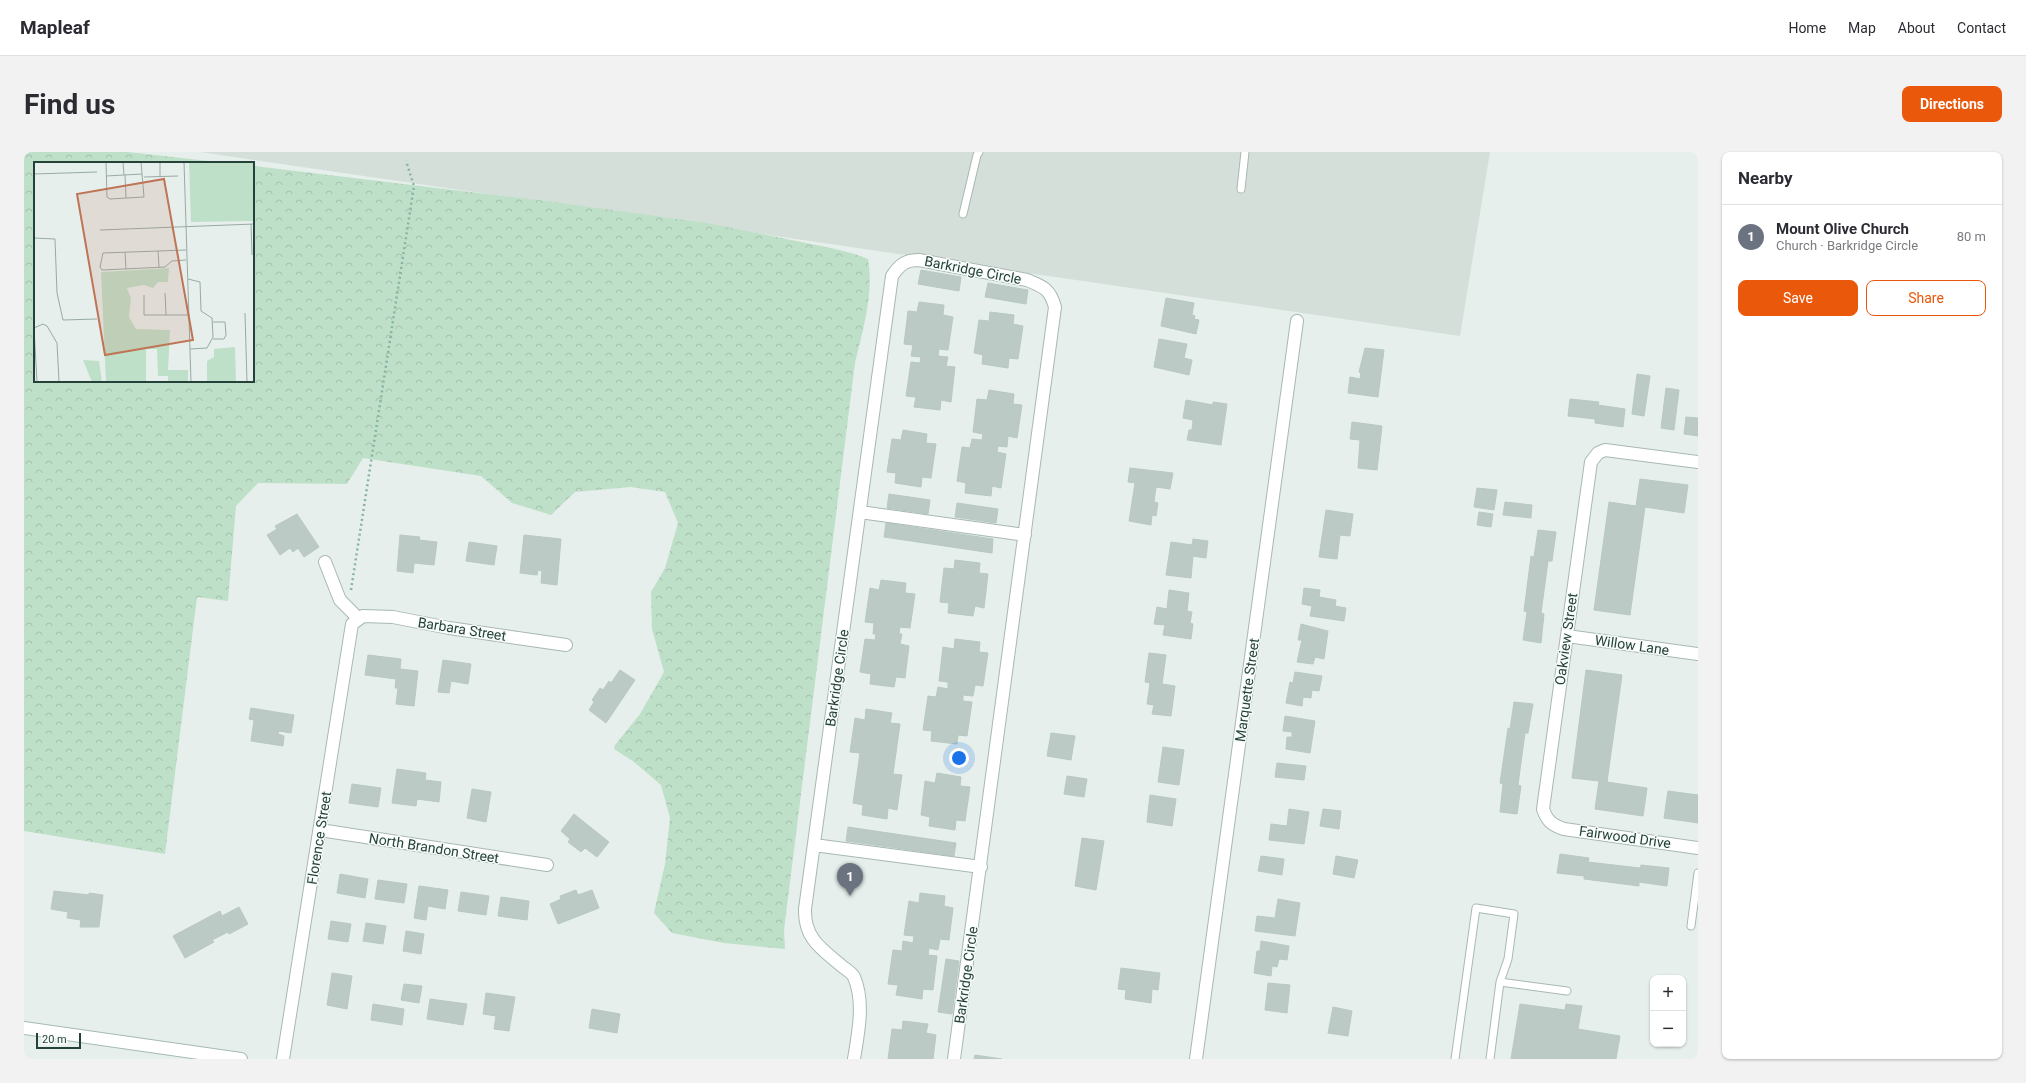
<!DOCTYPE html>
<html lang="en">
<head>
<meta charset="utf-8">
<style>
  body { margin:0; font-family:Roboto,sans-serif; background:#f2f2f3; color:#2b2b33 }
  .controls { position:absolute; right:12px; bottom:12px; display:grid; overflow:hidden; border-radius:8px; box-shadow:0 1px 3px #0004 }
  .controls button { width:36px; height:36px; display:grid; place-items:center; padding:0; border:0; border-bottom:1px solid #e1e1e2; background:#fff; color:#2b2b33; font:20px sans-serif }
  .scale { position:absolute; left:12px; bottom:10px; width:45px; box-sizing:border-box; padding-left:4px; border:2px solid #24423a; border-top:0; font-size:11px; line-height:14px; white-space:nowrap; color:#24423a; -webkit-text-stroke:3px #f7fbf9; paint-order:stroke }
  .you { position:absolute; left:935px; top:606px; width:14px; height:14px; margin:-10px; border:3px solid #fff; border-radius:50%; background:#1a73e8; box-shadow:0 0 0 6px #1a73e833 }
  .badge { display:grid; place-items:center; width:26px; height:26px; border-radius:50%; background:#ea580c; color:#fff; font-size:13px; font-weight:700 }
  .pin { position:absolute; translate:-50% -33px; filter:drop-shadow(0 1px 2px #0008) }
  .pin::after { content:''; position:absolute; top:21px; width:14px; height:12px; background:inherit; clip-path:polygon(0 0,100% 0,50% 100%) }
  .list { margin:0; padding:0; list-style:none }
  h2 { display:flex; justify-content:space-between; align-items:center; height:52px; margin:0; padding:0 16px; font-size:17px }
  h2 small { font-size:13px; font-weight:400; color:#7c7c81 }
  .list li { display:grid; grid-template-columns:26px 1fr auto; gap:12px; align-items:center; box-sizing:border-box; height:64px; padding:0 16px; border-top:1px solid #e1e1e2 }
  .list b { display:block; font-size:15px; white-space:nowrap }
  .list p { margin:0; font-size:13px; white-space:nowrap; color:#7c7c81 }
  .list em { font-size:13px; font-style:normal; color:#7c7c81 }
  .actions { display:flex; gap:8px; padding:12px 16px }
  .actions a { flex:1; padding:9px 0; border:1px solid #ea580c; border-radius:8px; text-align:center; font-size:14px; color:#ea580c }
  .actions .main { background:#ea580c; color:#fff }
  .map { position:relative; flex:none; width:1674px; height:907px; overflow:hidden; border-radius:8px }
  header { display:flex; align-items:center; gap:24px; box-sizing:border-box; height:56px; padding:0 20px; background:#fff; border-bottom:1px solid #e1e1e2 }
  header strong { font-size:19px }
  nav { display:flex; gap:22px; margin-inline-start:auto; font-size:14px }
  .intro { display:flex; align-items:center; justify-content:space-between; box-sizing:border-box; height:96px; padding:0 24px }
  h1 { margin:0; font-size:28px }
  .button { padding:10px 18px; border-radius:8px; background:#ea580c; color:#fff; font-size:14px; font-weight:700 }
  main { display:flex; gap:24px; padding:0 24px }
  aside { flex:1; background:#fff; border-radius:8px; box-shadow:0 1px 3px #0004 }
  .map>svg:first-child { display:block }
</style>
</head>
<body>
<header>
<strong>Mapleaf</strong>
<nav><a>Home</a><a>Map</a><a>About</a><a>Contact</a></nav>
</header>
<div class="intro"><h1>Find us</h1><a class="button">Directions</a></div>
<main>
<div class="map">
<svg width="1674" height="907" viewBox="0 0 1674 907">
  <defs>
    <pattern id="forest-crowns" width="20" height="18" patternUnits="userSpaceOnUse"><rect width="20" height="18" fill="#bfe0c8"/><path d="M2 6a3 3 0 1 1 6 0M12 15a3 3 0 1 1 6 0" fill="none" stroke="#a4c1ad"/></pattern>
  </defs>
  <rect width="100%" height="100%" fill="#e6efeb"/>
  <path fill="#d4dfda" d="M 176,0 L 1466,0 L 1436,184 Z"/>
  <path fill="url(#forest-crowns)" d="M 0,0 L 104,0 L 202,11 L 11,11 L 11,229 L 229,229 L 229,14 L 530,50 L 683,71 L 807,96 L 831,102 L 844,107 C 850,142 839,177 831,211 L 760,778 L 761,797 L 700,791 L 648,781 L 630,761 L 641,712 L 646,666 L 637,633 L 610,610 L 590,597 L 591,593 L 616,562 L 640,520 L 628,477 L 627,440 L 641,416 L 654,371 L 641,340 L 607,335 L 551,340 L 527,363 L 488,351 L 457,324 L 339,306 L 323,332 L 234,331 L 212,354 L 204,449 L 173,445 L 141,702 L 0,679 Z"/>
  <path fill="#bbcac4" stroke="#b8c9c2" d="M 897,118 L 937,125 L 935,139 L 894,132 Z
    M 964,131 L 1004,138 L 1002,152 L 961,145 Z
    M 1142,146 L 1170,151 L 1168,163 L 1171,164 L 1170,167 L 1175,168 L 1172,182 L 1137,174 Z
    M 895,150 L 920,153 L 919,163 L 929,165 L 924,198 L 915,197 L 914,204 L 924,205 L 922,214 L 931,215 L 927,250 L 917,248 L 916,258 L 890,255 L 892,245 L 882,244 L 887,210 L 896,211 L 897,205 L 887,204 L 889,193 L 880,192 L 884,159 L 893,160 Z
    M 966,160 L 990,163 L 989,172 L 999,174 L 994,207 L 985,206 L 984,216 L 958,212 L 959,203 L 950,201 L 955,168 L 965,169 Z
    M 1135,187 L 1163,192 L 1160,206 L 1168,208 L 1165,223 L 1130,215 Z
    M 1341,196 L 1360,198 L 1354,245 L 1324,241 L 1326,225 L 1336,227 L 1337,221 L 1335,220 Z
    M 1613,222 L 1626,224 L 1620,264 L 1608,262 Z
    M 1642,236 L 1655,238 L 1650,278 L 1637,276 Z
    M 965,238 L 990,242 L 989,252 L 998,253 L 993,286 L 984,284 L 983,295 L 974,294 L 973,300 L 982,302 L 977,336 L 968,334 L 967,344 L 941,341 L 942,331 L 933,329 L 938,295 L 946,296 L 948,287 L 958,288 L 959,282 L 949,280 L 953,247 L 963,248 Z
    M 1546,247 L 1575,250 L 1574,253 L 1601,257 L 1599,275 L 1571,271 L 1571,267 L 1544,264 Z
    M 1162,248 L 1189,253 L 1189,250 L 1203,252 L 1197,293 L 1163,288 L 1165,278 L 1168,278 L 1169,268 L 1159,266 Z
    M 1662,265 L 1674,266 L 1674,284 L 1660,282 Z
    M 1328,270 L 1358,274 L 1353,318 L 1334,316 L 1336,288 L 1326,287 Z
    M 879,278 L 903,282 L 902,291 L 912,292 L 907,326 L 898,325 L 897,335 L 871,331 L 872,321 L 863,320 L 868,287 L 877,288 Z
    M 1106,316 L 1149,321 L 1146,337 L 1132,335 L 1130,350 L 1134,351 L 1132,364 L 1128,363 L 1127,373 L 1105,369 L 1111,331 L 1104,330 Z
    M 1616,327 L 1664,333 L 1660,361 L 1621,355 L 1606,463 L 1570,458 L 1585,350 L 1612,354 Z
    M 1453,336 L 1473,338 L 1470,358 L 1450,355 Z
    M 865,342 L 906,348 L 904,362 L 863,356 Z
    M 1481,350 L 1508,353 L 1507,366 L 1479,363 Z
    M 933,351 L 974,357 L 972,371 L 931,365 Z
    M 1302,358 L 1329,362 L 1326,384 L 1316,383 L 1313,407 L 1295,405 Z
    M 1455,360 L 1469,362 L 1467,375 L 1453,373 Z
    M 273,362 L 295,395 L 280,405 L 274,396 L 269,400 L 266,396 L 256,403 L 243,383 L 253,377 L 251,374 Z
    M 862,371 L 969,387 L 968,401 L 860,385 Z
    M 1514,378 L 1532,380 L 1528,409 L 1524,409 L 1517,461 L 1520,462 L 1517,491 L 1499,488 L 1503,460 L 1500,459 L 1507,404 L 1510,405 Z
    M 376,383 L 396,385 L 395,388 L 413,390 L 410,413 L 390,411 L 389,421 L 373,419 Z
    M 500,383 L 537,387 L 533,433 L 517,431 L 518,419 L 514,418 L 513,423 L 496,421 Z
    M 1169,387 L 1184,389 L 1182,406 L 1169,404 L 1167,426 L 1142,423 L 1147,390 L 1168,393 Z
    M 445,390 L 473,394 L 470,413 L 442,409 Z
    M 931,408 L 956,411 L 955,421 L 964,422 L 960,456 L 951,454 L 949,464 L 924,461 L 925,451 L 916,450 L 920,416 L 930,417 Z
    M 857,428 L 882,431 L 881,441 L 891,442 L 886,476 L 876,475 L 875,482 L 878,482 L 876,492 L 885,494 L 881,526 L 872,525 L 870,535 L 846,532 L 847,522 L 836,520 L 841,487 L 851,488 L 852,482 L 849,482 L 850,471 L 841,470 L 846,436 L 855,438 Z
    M 1280,436 L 1296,438 L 1295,445 L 1312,448 L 1311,454 L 1322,456 L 1320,469 L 1286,464 L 1288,454 L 1278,452 Z
    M 1145,438 L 1165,441 L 1163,459 L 1168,460 L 1166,471 L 1169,472 L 1167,487 L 1139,483 L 1141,473 L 1130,472 L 1133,455 L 1143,457 Z
    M 1277,472 L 1304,479 L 1300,507 L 1291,505 L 1289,512 L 1273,510 L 1278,488 L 1274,488 Z
    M 931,487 L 956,490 L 955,500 L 964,501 L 959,534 L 951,533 L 949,544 L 939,543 L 939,549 L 948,550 L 943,584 L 934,583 L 933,592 L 907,589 L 908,579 L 899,578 L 904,544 L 912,545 L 914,535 L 924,537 L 924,530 L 915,529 L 919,495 L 930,497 Z
    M 1125,501 L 1142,503 L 1138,532 L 1151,534 L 1147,564 L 1128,562 L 1130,553 L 1123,552 L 1126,531 L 1121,530 Z
    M 344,503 L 377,507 L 376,517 L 394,519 L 390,554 L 372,552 L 374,536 L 371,536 L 372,527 L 341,523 Z
    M 419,508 L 447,512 L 444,532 L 427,529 L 425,541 L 414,540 Z
    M 596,518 L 611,528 L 582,571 L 565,558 L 570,550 L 568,548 L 576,536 L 579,538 L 585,529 L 587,531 Z
    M 1562,518 L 1598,523 L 1583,630 L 1623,636 L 1619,664 L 1571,657 L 1575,629 L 1548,626 Z
    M 1271,520 L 1298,524 L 1295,539 L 1288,538 L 1287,546 L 1279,545 L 1278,554 L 1262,551 L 1266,530 L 1269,531 Z
    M 1490,550 L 1509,552 L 1504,581 L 1501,581 L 1494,633 L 1497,634 L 1493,662 L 1476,660 L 1479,632 L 1476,631 L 1484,576 L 1486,577 Z
    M 227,556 L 270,563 L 267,581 L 255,579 L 254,582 L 260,584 L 259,594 L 227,589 L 230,568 L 225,567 Z
    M 842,557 L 868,561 L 866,571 L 876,572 L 869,622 L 878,623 L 873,658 L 864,656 L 863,667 L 838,663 L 839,653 L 829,651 L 836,601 L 826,600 L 831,566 L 841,568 Z
    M 1261,564 L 1291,569 L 1286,601 L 1262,597 L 1263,585 L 1268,585 L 1268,580 L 1259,579 Z
    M 1027,581 L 1051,584 L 1047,608 L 1023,604 Z
    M 1139,595 L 1160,598 L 1155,633 L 1134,630 Z
    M 1253,611 L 1282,614 L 1280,628 L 1251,625 Z
    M 373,617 L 402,621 L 401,628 L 417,630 L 415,650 L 393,647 L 392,654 L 368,651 Z
    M 913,621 L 937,625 L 936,634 L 946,635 L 941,669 L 932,668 L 931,678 L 905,674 L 906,665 L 897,663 L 901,629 L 911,631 Z
    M 1043,624 L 1063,627 L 1060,645 L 1040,642 Z
    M 328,632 L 357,636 L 354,655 L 325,651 Z
    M 448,637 L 467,640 L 462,670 L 443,666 Z
    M 1644,639 L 1674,643 L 1674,671 L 1640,666 Z
    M 1126,643 L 1152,647 L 1148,674 L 1123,670 Z
    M 1265,657 L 1285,660 L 1280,692 L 1245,688 L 1247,672 L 1263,674 Z
    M 1299,657 L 1317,659 L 1315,677 L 1296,674 Z
    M 550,662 L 585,690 L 573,705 L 561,696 L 557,700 L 544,690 L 546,687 L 537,679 Z
    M 824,675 L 932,691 L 930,704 L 822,689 Z
    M 1058,686 L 1080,689 L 1072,738 L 1051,734 Z
    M 1536,702 L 1565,706 L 1564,710 L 1616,716 L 1617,713 L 1645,716 L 1643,734 L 1615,730 L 1615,734 L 1560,727 L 1560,724 L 1533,721 Z
    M 1237,704 L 1260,707 L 1258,723 L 1234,719 Z
    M 1312,704 L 1334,708 L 1330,726 L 1309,722 Z
    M 316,722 L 344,727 L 341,746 L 313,741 Z
    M 354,728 L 383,732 L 380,751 L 351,747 Z
    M 395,734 L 424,738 L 421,757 L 404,754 L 402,768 L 390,766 Z
    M 552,738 L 554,743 L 568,738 L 575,756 L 534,772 L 526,752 L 537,747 L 536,744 Z
    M 30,739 L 65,743 L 65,741 L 79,743 L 75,775 L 56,775 L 57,768 L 43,766 L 44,760 L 27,757 Z
    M 437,740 L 465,744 L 462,763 L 434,759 Z
    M 896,741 L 921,744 L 920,754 L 929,756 L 925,788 L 916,787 L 914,798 L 905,796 L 904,803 L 913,804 L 909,838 L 899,837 L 898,847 L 872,843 L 874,833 L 864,832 L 869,798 L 878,799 L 879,789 L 889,791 L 890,784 L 880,783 L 885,749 L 895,751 Z
    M 477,745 L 505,749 L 503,768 L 474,764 Z
    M 1254,747 L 1276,751 L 1271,784 L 1231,779 L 1233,764 L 1251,766 Z
    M 215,755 L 224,772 L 205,782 L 204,780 L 188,788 L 190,790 L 161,806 L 149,784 L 196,759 L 198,764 Z
    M 307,769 L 327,772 L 324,790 L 304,787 Z
    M 342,771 L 362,774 L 359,792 L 339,789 Z
    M 382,779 L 400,782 L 397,802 L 379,799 Z
    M 1237,789 L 1265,794 L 1263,808 L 1255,807 L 1253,815 L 1248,814 L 1247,824 L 1230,821 L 1233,799 L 1236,799 Z
    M 922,807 L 935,809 L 928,862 L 914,860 Z
    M 1097,816 L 1136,821 L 1134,838 L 1128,837 L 1127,851 L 1101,847 L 1102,838 L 1094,837 Z
    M 308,821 L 328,824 L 323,857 L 303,853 Z
    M 1244,831 L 1266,833 L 1263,861 L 1241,858 Z
    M 380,832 L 398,834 L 395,851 L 377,848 Z
    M 462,841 L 491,845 L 485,879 L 470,877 L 472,864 L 459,862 Z
    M 406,847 L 443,852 L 439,873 L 403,867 Z
    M 349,852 L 380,857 L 378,873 L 347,868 Z
    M 1496,852 L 1541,858 L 1542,852 L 1558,854 L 1554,877 L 1596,884 L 1592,907 L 1487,907 Z
    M 1309,855 L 1328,859 L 1324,884 L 1304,881 Z
    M 568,857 L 596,862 L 593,881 L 565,876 Z
    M 879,869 L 904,872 L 902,881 L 912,883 L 909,907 L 864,907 L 868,877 L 878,878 Z
    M 951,903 L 978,907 L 950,907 Z"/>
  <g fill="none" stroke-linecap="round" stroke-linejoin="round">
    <g stroke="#a8b8b2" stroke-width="9">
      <path id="lane" d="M 1217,37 L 1221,0
        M 939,62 L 953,3 L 955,0
        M 1667,774 L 1674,721
        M 1431,907 L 1452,756 L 1490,762 L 1484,807 L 1476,830
        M 1466,907 L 1476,830 L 1543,839"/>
    </g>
    <g stroke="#a8b8b2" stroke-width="14">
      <path id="street" d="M 1674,310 L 1581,298 L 1574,301 L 1567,310 L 1519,657 C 1523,669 1528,673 1540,677 L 1674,696
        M 836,360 L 1001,383
        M 301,410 L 316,448 L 334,466
        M 1543,484 L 1674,502
        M 296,678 L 523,713
        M 790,693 L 957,715
        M 259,907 L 328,472 L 339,464 L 369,465 L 425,476 L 542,493
        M 830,907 C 834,882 841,850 830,825 C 828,821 823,818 819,815 C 798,797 780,787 781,757 L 868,124 C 876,112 882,108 895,108 L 1003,128 C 1020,135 1026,137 1031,155 L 930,907
        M 1172,907 L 1273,169"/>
    </g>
    <g stroke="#a4bbb3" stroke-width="14">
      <path id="secondary" d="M 0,876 L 217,907"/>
    </g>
    <path stroke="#86b3a5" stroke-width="2.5" stroke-dasharray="2 3" stroke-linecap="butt" d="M 327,438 L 390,34 L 382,9"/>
    <use href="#lane" stroke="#fff" stroke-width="7"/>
    <use href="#street" stroke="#fff" stroke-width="12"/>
    <use href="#secondary" stroke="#fff" stroke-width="12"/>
  </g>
  <g text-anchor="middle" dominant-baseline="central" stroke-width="3" stroke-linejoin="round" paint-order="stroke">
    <g font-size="14" fill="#24423a" stroke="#f7fbf9">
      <text transform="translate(949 118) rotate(11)">Barkridge Circle</text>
      <text transform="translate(438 477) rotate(9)">Barbara Street</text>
      <text transform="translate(1542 487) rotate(-82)">Oakview Street</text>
      <text transform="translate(1608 493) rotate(8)">Willow Lane</text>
      <text transform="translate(813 526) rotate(-82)">Barkridge Circle</text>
      <text transform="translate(1223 538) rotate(-82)">Marquette Street</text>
      <text transform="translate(1601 685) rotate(8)">Fairwood Drive</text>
      <text transform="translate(295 686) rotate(-81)">Florence Street</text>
      <text transform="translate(410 696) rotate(9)">North Brandon Street</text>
      <text transform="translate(942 823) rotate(-82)">Barkridge Circle</text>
    </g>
  </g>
  <g transform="translate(10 10)">
    <rect width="220" height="220" fill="#e6efeb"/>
    <path d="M 155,0 L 220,0 L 220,59 L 157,60 ZM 135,106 L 134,120 L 124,120 L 119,126 L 110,123 L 93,126 L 97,136 L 95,155 L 102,167 L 136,168 L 134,208 L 154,208 L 154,219 L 134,220 L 134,214 L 124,214 L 123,187 L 112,187 L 112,220 L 72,220 L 67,110 ZM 201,185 L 202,220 L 173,220 L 173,199 L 180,195 L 180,187 ZM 49,198 L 65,199 L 68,220 L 58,220 Z" fill="#bfe0c8"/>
    <path fill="none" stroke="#98aaa4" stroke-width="1" d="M 72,0 L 73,35 L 76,37 L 110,35 L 107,0M 89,0 L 90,13M 126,0 L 126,14M 150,0 L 157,220M 0,12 L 63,10M 91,13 L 92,36M 72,14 L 108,12M 110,15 L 144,14M 217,62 L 218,93M 66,68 L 220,62M 0,76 L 21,77 L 23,131 L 29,158 L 63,157M 152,88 L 69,91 L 66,105 L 68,108 L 131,105 L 138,99 L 152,98M 124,89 L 125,105M 91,90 L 92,107M 154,117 L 166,120 L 167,149 L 178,156 L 179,175 L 173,186 L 156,187M 131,131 L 132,153M 110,133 L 110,153M 211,151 L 213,220M 110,153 L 155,153M 179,160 L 191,160 L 192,173 L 190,177 L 179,177M 3,220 L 0,166 L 9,162 L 13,164 L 23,181 L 25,220"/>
    <path fill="#c07456" fill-opacity="0.15" stroke="#c07456" stroke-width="2" d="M 130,17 L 159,178 L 71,193 L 43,32 Z"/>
    <rect width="220" height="220" fill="none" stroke="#24423a" stroke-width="2"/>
  </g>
</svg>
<div class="controls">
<button>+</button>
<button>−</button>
</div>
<div class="scale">20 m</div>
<div class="you"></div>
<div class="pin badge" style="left:826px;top:744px;background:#6b7280">1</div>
</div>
<aside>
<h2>Nearby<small></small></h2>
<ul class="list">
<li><span class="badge" style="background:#6b7280">1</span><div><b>Mount Olive Church</b><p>Church · Barkridge Circle</p></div><em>80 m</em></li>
</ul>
<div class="actions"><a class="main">Save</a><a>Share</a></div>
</aside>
</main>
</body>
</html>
